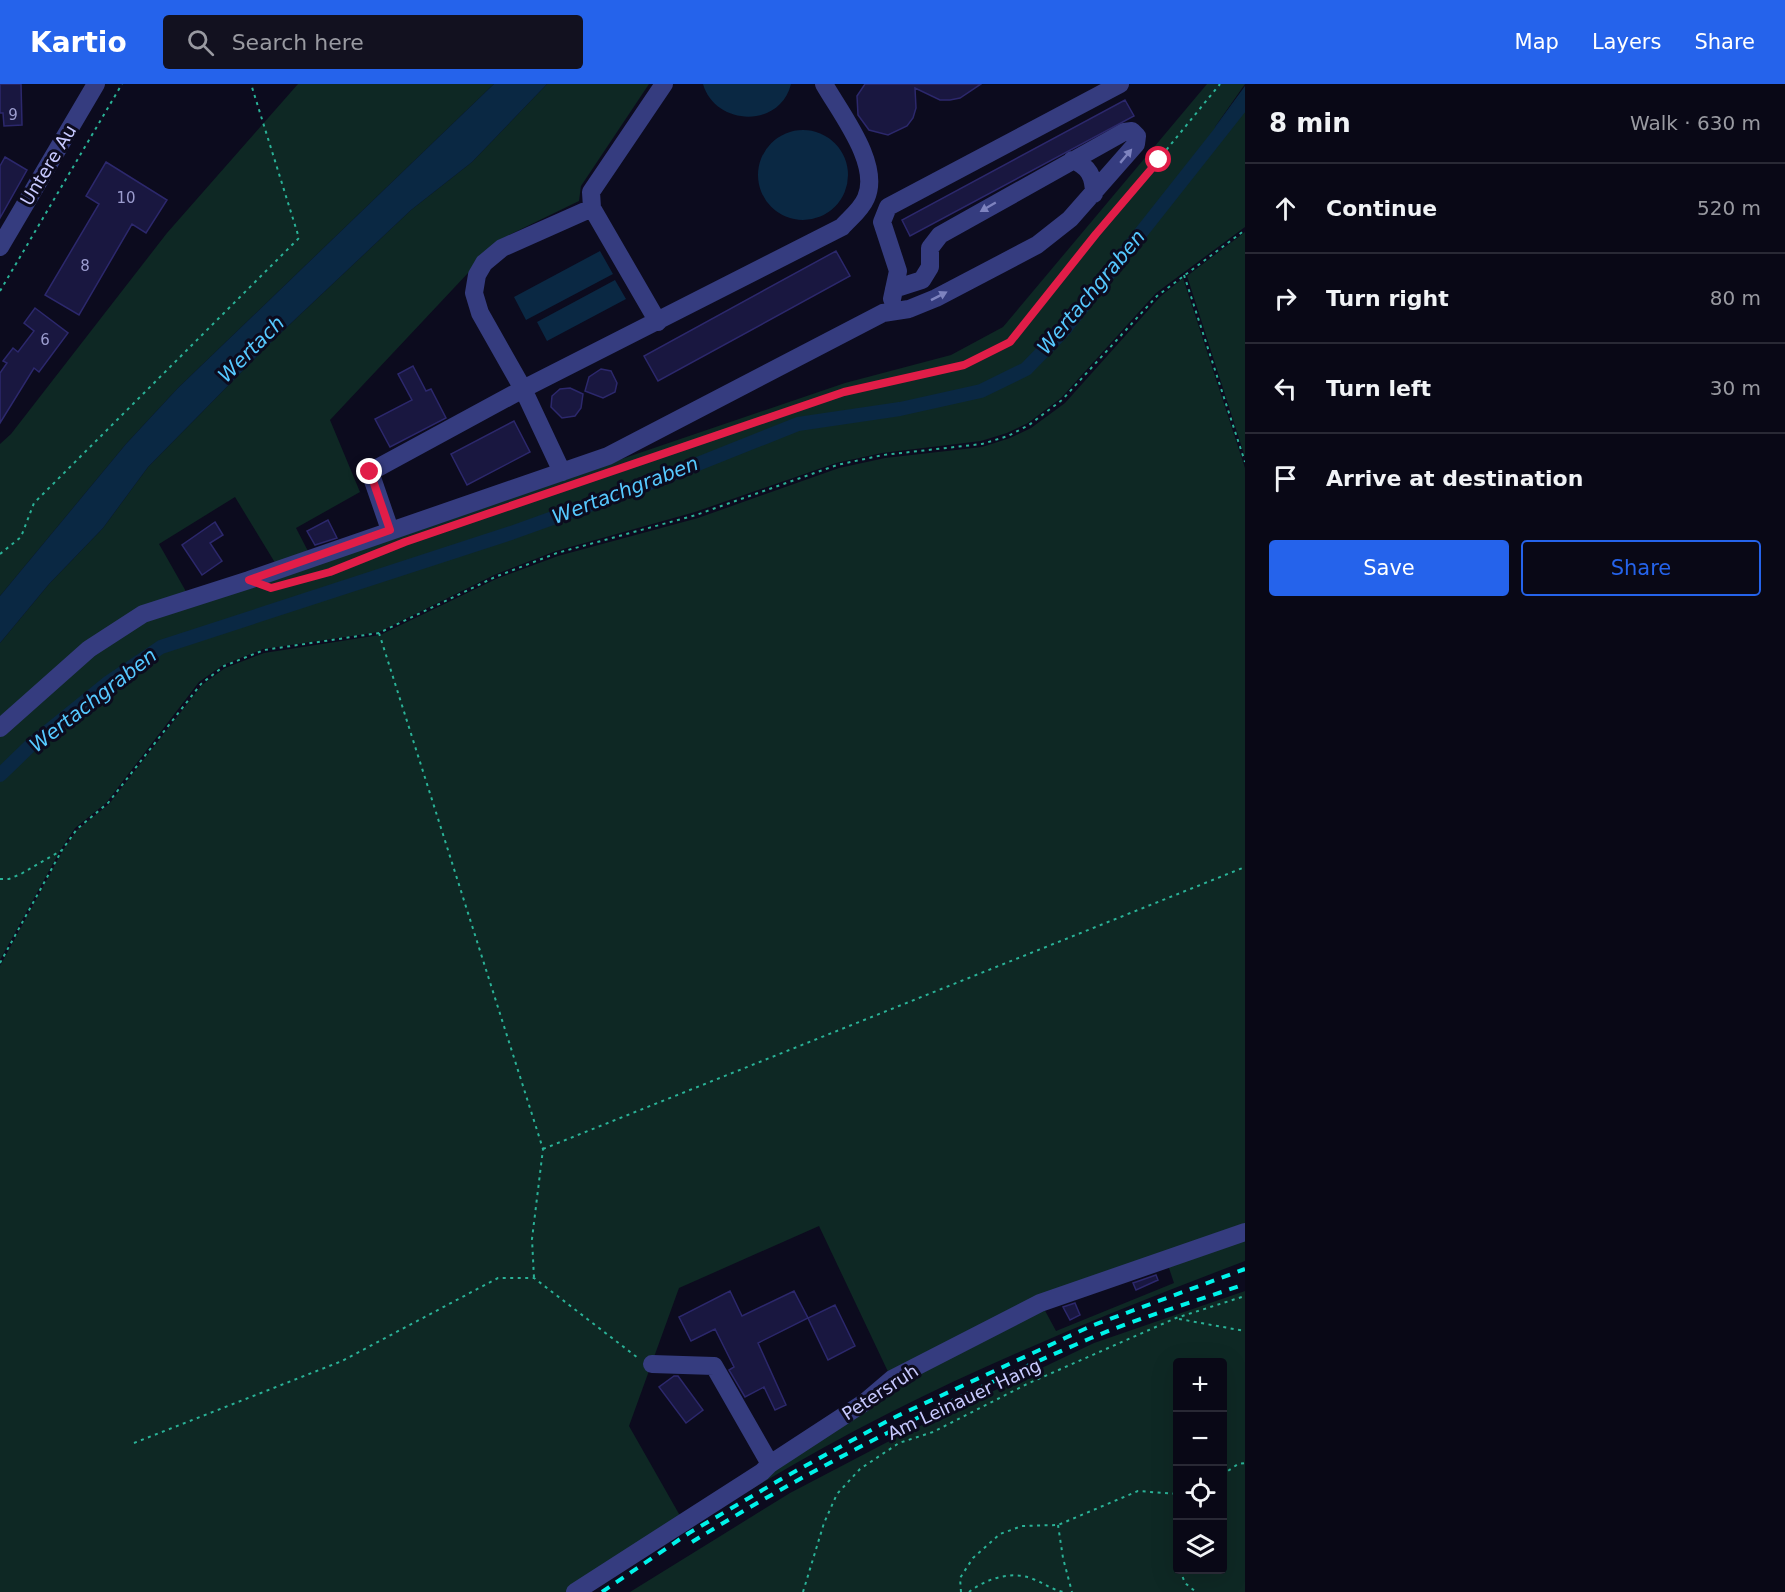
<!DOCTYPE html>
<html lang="en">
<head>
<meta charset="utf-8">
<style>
  body { margin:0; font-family:"DejaVu Sans",sans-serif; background:#12111f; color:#f1f3f6 }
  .controls { position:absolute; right:18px; bottom:18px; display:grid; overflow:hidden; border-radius:6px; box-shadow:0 6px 24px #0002 }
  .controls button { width:54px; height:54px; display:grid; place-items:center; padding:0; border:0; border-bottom:2px solid #292935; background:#090816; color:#f1f3f6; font:30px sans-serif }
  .stop { position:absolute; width:18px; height:18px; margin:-14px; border:4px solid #e11d48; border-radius:50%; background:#fff }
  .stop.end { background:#e11d48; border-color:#fff; box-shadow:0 2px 6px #0008 }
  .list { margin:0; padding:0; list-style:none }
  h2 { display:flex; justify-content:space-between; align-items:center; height:78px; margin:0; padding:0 24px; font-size:26px }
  h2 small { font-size:20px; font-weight:400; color:#999aa1 }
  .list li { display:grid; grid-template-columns:39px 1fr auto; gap:18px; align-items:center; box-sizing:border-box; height:90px; padding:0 24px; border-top:2px solid #292935 }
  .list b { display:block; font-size:22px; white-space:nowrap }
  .list em { font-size:20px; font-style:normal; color:#999aa1 }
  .actions { display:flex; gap:12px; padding:18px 24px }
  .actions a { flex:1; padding:14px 0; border:2px solid #2563eb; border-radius:6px; text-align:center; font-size:21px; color:#2563eb }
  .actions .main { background:#2563eb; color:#fff }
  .icon { flex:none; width:33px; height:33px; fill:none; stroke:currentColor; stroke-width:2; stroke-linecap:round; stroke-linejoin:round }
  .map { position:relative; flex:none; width:1245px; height:1508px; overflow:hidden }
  header { display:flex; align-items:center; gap:36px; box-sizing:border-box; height:84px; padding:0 30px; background:#2563eb; color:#fff }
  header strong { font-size:28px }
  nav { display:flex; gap:33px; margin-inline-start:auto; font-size:21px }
  .search { width:420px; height:54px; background:#12111f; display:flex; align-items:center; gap:15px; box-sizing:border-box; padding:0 21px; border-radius:6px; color:#999aa1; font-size:22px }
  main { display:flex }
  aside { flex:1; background:#090816 }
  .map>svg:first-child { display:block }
</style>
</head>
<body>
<header>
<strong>Kartio</strong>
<div class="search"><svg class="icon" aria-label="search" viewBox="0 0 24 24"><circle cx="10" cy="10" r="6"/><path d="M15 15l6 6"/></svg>Search here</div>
<nav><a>Map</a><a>Layers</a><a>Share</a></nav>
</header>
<main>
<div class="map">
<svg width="1245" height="1508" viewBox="0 0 1245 1508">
  <rect width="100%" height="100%" fill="#0c0b1e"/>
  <path fill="#0e2824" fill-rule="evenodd" d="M 298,0 L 494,0 L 178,304 L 126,360 L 0,512 L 0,360 L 11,350 L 167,149 Z
    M 547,0 L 649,0 L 581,102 L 579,117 L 499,156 L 330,336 L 360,408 L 296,444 L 310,471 L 277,482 L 235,413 L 159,460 L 188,511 L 164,516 L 0,639 L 0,559 L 49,500 L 103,444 L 148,383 L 270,259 L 411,126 L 472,78 Z
    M 1207,0 L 1245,0 L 1215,43 L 1223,48 L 1245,26 L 1245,143 L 1156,209 L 1061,314 L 1028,339 L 1007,349 L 981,357 L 882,369 L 836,379 L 695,428 L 556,467 L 494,491 L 379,548 L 263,565 L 223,581 L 199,598 L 106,719 L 75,744 L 61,765 L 0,876 L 0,649 L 126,544 L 845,299 L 951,271 L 1003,243 Z
    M 1245,148 L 1245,373 L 1187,192 Z
    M 1183,194 L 1245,384 L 1245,1145 L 1094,1196 L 891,1294 L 819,1142 L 679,1204 L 629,1342 L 683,1437 L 570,1508 L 0,1508 L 0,882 L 63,766 L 77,746 L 109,720 L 202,601 L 225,584 L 264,569 L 380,551 L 496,495 L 558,472 L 698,434 L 839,384 L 885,374 L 982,363 L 1010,354 L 1031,344 L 1065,319 L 1160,213 Z
    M 1245,1150 L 1245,1177 C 1124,1223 1004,1271 889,1329 C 819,1364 753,1404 687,1444 L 866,1319 L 1042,1221 L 1056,1247 L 1174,1199 L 1167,1178 Z
    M 1245,1207 L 1245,1508 L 630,1508 L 790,1409 L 897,1353 L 1094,1259 ZM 1178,1278 L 1222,1278 L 1222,1486 L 1178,1486 Z"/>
  <path fill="#0a2843" d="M 494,0 L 547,0 L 472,78 L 411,126 L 270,259 L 148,383 L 103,444 L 49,500 L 0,559 L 0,512 L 126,360 L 178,304 Z
    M 703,0 L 791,0 C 780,45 715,42 703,0 Z
    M 1245,2 L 1245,26 L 1222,48 L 1215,43 Z
    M758 91a45 45 0 1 1 90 0a45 45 0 1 1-90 0Z
    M 600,167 L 613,190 L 526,236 L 514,213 Z
    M 615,196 L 626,215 L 547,257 L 537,238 Z"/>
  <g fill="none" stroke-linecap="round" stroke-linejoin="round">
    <path stroke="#0a2843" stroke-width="14" d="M 0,691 L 31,661 L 109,598 L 161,563 L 511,449 L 645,401 L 798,340 L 900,325 L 981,307 L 1026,285 L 1065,245 L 1245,17"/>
  </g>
  <path fill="#191740" stroke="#2c286c" stroke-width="1.5" d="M 0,0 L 21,0 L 22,41 L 4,42 L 3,29 L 0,29 Z
    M 865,0 L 981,0 L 960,14 L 950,16 L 940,16 L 915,4 L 916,24 L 913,34 L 907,42 L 888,51 L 869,46 L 858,31 L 857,12 Z
    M 1125,16 L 1134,32 L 910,152 L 902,136 Z
    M 5,73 L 27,86 L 0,134 L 0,82 Z
    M 106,78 L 167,116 L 146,149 L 132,140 L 79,231 L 45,211 L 99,120 L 86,112 Z
    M 836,167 L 850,192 L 658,297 L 644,272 Z
    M 35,224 L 68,249 L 39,288 L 34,284 L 0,339 L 0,289 L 7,279 L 3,277 L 13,264 L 18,268 L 34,247 L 24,239 Z
    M 413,282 L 426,307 L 431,305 L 446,334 L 390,363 L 375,335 L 412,316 L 398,290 Z
    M 601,285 L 611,287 L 617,299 L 615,308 L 603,314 L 585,307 L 589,293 Z
    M 570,304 L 583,310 L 581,324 L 575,332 L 562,334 L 551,323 L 552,312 L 560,305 Z
    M 514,337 L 530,368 L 467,401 L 451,370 Z
    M 328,436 L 337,454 L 315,461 L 307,447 Z
    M 215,438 L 223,451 L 210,459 L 222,477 L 202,491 L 182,461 Z
    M 1156,1191 L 1158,1196 L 1136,1206 L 1133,1199 Z
    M 730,1207 L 742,1232 L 794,1207 L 808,1234 L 758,1259 L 786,1321 L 775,1326 L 764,1303 L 745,1313 L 729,1286 L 734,1283 L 715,1245 L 691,1257 L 679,1233 Z
    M 1075,1219 L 1080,1231 L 1070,1236 L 1063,1223 Z
    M 835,1221 L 855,1262 L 828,1276 L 808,1234 Z
    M 674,1292 L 678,1292 L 703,1326 L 686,1339 L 659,1303 Z"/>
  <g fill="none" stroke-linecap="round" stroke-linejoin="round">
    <path stroke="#2ab297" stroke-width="2" stroke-dasharray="3 4.5" stroke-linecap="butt" d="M 1184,191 L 1245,378
      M 0,207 L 122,0
      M 626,382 L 844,308 L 964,281 L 1010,258 L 1220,0
      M 0,470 L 21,453 L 34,419 L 299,154 L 251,0
      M 298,497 L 330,488 L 369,473
      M 379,549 L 543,1065 L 532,1155 L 534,1194
      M 0,795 L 9,795 L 21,790 L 62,766 L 77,745 L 108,719 L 201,600 L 224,582 L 264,566 L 379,549 L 495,493 L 557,469 L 696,431 L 837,381 L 883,371 L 982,360 L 1008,352 L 1029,341 L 1062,316 L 1157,212 L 1245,146
      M 0,879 L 62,766
      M 543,1065 L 1245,783
      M 1179,1235 L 1245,1247
      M 134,1359 L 342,1277 L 498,1194 L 534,1194 L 638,1274
      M 1222,1391 L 1238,1380 L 1245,1379
      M 1058,1441 L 1063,1474 L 1072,1508
      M 1178,1454 L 1178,1460
      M 1180,1486 L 1185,1499 L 1196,1508
      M 803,1508 L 824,1439 L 837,1410 L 860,1385 L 899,1359 L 933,1348 L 1027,1300 L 1176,1234 L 1245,1212
      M 961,1508 L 960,1494 L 973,1474 L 1000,1450 L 1022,1442 L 1058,1441 L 1138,1407 L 1178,1410
      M 969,1508 C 986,1495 1011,1486 1033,1495 C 1044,1499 1052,1506 1064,1508"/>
    <path stroke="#353c7f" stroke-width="18" d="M 1072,76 C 1089,82 1094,93 1094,110
      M 0,163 L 96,0
      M 892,215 L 898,187 L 882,138 L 888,123 L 1120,0
      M 658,238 L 592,124 L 591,108 L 664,0
      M 562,388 L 523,305 L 480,229 L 474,209 L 477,191 L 484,179 L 502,164 L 592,124
      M 390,446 L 370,388 L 523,305 L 842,143 C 850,134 861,126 866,114 C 881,80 841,30 824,0
      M 0,644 L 89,565 L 143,530 L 249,496 L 608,372 L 883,229 L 909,225 L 936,214 L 1037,161 L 1070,135 L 1136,60 L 1137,52 L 1132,47 L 1124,48 L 940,151 L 930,164 L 930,183 L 922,196 L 894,205
      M 652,1280 L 714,1282 L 770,1380
      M 575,1508 L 762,1388 L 770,1380 L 865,1318 L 892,1295 L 1040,1219 L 1245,1148"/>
    <path stroke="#00f3ea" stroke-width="4" stroke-dasharray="9 8" stroke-linecap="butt" d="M 692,1458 C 818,1380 954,1313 1091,1254 C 1141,1233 1194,1218 1245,1200
      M 602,1508 L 689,1449 L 783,1394 L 893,1334 L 1091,1242 L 1245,1185"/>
  </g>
  <defs><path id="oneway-solid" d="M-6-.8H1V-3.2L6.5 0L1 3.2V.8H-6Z" transform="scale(1.5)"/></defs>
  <g fill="#7e83bf">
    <use href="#oneway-solid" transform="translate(1126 72) rotate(-50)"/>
    <use href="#oneway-solid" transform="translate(988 123) rotate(150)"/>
    <use href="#oneway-solid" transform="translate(939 212) rotate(-27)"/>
  </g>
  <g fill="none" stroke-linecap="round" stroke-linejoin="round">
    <path stroke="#e11d48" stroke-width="8" d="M 370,388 L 390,446 L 249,496 L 271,504 L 330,488 L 405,458 L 844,308 L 964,281 L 1010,258 L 1096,150 L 1159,76"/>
  </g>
  <g text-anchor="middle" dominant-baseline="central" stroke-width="6" stroke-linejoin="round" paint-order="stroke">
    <g font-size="15" fill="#9c9dcf">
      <text x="13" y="31">9</text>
      <text x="126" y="114">10</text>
      <text x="85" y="182">8</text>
      <text x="45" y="256">6</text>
    </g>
    <g font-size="18" fill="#c8caff" stroke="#0c0b1e">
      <text transform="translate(48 81) rotate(-59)">Untere Au</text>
      <text transform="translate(880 1308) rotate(-33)">Petersruh</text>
      <text transform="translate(964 1315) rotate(-25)">Am Leinauer Hang</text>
    </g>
    <g font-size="20" font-style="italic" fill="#56c9ff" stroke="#0c0b1e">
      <text transform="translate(1091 208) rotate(-50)">Wertachgraben</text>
      <text transform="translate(251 265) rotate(-45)">Wertach</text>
      <text transform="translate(625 406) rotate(-21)">Wertachgraben</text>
      <text transform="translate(93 616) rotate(-38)">Wertachgraben</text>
    </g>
  </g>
</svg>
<div class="controls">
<button>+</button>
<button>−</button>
<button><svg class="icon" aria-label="locate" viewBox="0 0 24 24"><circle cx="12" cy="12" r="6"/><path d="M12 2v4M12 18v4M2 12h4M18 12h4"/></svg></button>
<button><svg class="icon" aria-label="layers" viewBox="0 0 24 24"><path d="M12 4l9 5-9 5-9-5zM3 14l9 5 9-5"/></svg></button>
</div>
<div class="stop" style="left:1159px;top:76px"></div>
<div class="stop end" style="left:370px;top:388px"></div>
</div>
<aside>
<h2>8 min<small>Walk · 630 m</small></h2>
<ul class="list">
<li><svg class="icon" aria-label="ahead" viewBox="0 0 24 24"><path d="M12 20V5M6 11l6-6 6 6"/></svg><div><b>Continue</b></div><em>520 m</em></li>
<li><svg class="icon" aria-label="right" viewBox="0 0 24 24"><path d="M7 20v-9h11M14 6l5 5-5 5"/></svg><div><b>Turn right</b></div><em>80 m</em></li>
<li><svg class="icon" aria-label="left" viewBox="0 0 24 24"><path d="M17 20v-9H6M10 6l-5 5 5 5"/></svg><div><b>Turn left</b></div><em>30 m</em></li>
<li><svg class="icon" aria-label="arrive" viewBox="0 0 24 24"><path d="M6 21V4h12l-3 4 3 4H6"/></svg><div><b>Arrive at destination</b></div></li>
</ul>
<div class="actions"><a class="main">Save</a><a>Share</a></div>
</aside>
</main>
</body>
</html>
